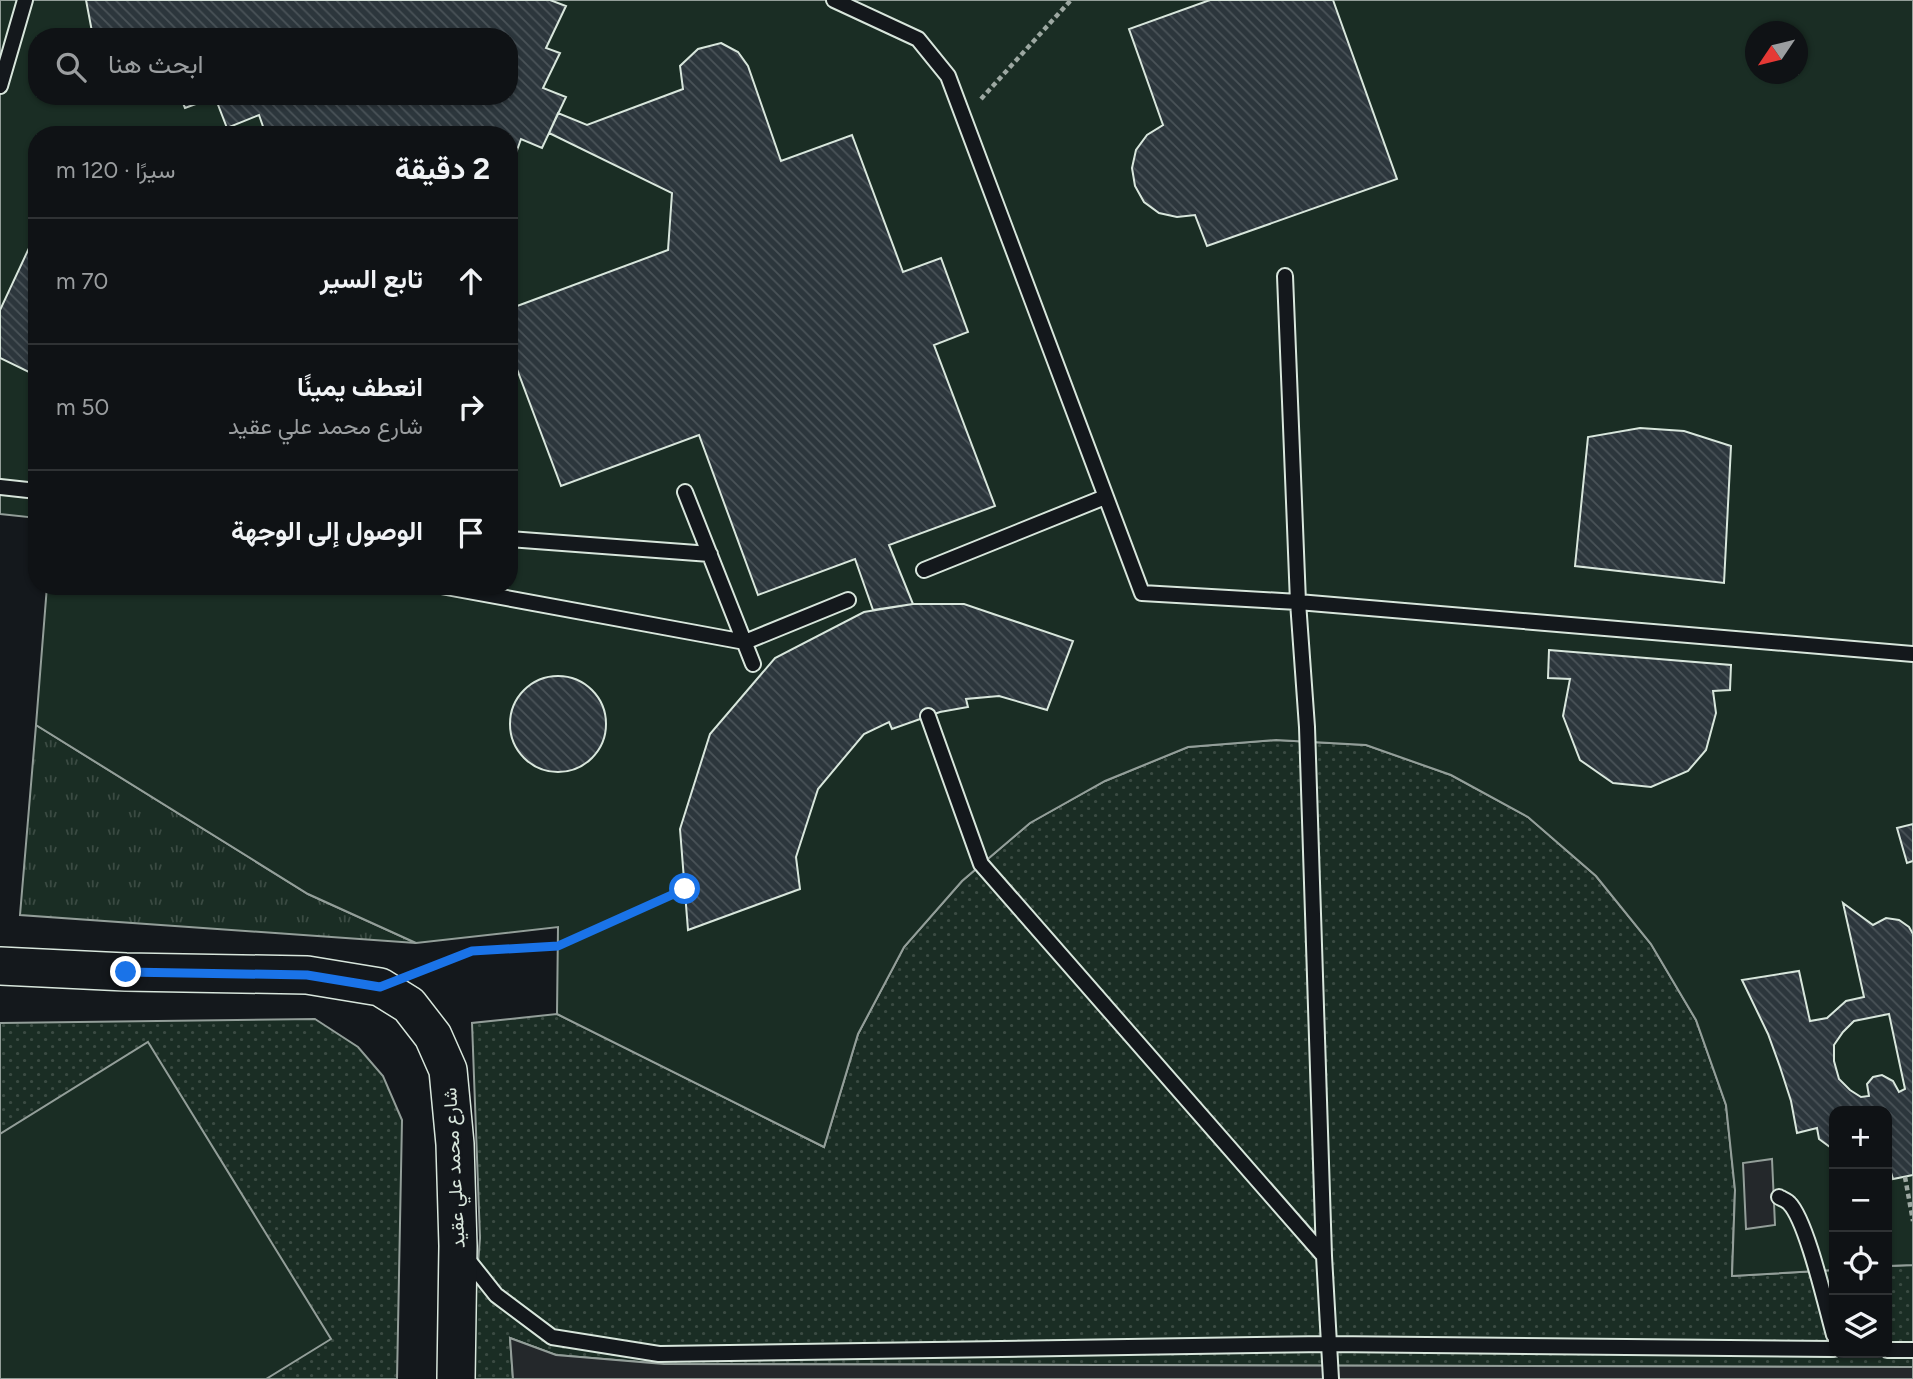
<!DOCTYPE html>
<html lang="ar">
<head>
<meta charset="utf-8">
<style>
  body { margin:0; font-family:Figtree,Vazirmatn,sans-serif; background:#181b1e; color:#f1f3f6; direction:rtl }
  .controls { position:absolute; right:21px; bottom:21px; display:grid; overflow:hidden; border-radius:14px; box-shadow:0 2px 5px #0004 }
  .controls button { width:63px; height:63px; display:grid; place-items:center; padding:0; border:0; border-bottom:2px solid #2f3234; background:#0f1215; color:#f1f3f6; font:35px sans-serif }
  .compass { position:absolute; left:1745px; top:21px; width:63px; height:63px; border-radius:50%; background:#0f1215; box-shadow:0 2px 5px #0004; rotate:235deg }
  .stop { position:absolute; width:21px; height:21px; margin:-16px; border:5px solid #1a73e8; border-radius:50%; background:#fff }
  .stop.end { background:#1a73e8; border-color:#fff; box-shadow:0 2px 7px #0008 }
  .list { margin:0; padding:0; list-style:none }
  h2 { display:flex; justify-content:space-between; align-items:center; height:91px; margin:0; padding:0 28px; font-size:30px }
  h2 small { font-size:23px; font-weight:400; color:#9b9ea0 }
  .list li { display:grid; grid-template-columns:46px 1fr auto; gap:21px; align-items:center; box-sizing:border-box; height:126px; padding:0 28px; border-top:2px solid #2f3234 }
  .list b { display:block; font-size:26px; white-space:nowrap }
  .list p { margin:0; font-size:23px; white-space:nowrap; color:#9b9ea0 }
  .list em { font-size:23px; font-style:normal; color:#9b9ea0 }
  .icon { flex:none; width:38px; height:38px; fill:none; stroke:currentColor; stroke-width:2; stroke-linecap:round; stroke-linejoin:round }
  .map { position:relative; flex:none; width:1913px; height:1379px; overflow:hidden; direction:ltr }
  .search { position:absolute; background:#0f1215; box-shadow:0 2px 5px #0004; left:28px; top:28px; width:490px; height:77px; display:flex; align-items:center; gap:18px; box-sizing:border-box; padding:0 24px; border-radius:28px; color:#9b9ea0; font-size:26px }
  .panel { position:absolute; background:#0f1215; box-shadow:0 2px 5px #0004; left:28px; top:126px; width:490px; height:469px; border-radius:28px; direction:rtl }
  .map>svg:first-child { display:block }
</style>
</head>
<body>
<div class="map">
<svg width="1913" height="1379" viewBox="0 0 1913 1379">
  <defs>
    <pattern id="grass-tufts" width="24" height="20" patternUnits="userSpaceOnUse" patternTransform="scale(1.75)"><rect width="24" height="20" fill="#1a2d24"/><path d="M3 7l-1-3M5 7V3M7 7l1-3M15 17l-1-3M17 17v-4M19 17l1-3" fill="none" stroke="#3b4b43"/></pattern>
    <pattern id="park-dots" width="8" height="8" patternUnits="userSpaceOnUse" patternTransform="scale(1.75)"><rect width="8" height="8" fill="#1a2d24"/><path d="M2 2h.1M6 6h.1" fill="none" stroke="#3b4b43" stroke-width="1.8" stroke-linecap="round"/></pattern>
    <pattern id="building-back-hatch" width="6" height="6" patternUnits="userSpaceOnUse" patternTransform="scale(1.75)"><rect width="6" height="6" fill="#2c363c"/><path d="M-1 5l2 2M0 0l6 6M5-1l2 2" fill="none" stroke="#4a5358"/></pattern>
  </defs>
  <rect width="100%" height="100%" fill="#14181c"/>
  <path fill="url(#grass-tufts)" stroke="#939e99" stroke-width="2" d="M 36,725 L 308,894 L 416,943 L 20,915 Z"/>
  <path fill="url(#park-dots)" stroke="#939e99" stroke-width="2" d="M 1276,740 L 1366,745 L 1451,775 L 1528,817 L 1596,876 L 1651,944 L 1696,1020 L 1726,1105 L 1735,1190 L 1732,1276 L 1834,1270 L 1834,1353 L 1887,1353 L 1887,1266 L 1913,1265 L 1913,1367 L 664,1364 L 556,1355 L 510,1338 L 513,1379 L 469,1379 L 480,1238 L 472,1023 L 557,1014 L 824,1147 L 858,1034 L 904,947 L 962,881 L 1030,823 L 1105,781 L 1188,747 Z
    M 315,1019 L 358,1047 L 383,1076 L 402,1120 L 397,1379 L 0,1379 L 0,1023 Z"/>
  <path fill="#1a2d24" stroke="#939e99" stroke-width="2" fill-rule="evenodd" d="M 0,0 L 1913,0 L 1913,1265 L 1887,1266 L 1887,1111 L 1834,1111 L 1834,1270 L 1732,1276 L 1735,1190 L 1726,1105 L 1696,1020 L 1651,944 L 1596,876 L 1528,817 L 1451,775 L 1366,745 L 1276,740 L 1188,747 L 1105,781 L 1030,823 L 962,881 L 904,947 L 858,1034 L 824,1147 L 557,1014 L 558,927 L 416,943 L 308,894 L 36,725 L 47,586 L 509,586 L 509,135 L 37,135 L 37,518 L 0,514 ZM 1756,32 L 1798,32 L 1798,74 L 1756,74 ZM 37,37 L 509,37 L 509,96 L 37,96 Z
    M 148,1042 L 331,1339 L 266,1379 L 0,1379 L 0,1134 Z"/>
  <path fill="#24282b" stroke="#939e99" stroke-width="2" d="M 1772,1159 L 1775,1225 L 1746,1229 L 1743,1163 Z
    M 510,1338 L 556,1355 L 664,1364 L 1913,1367 L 1913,1379 L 513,1379 Z"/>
  <path fill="url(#building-back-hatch)" stroke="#d8e6dc" stroke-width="2" fill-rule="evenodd" d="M 86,0 L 550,0 L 566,6 L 546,48 L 560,53 L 543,88 L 566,97 L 542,148 L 521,139 L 509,173 L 509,135 L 266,135 L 259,115 L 227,128 L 215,97 L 185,108 L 180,96 L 509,96 L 509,37 L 93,37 Z
    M 1210,0 L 1333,0 L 1397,179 L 1207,246 L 1195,215 L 1177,217 L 1159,213 L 1144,202 L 1135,186 L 1132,168 L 1136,150 L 1147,135 L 1163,125 L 1129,29 Z
    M 721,43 L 738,52 L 748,66 L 781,161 L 852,135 L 903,272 L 941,258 L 968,332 L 934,345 L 995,506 L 889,545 L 913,604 L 873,610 L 855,559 L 758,595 L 699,435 L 561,486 L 509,348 L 509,309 L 668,250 L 672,193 L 549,133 L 558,113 L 587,125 L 683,89 L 680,66 L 698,49 Z
    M 37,231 L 37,376 L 0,358 L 0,310 Z
    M 1640,428 L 1684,431 L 1731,446 L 1724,583 L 1575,566 L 1588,437 Z
    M 913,604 L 964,604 L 1073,641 L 1047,710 L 999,696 L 966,699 L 968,707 L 940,712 L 892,729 L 889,722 L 864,734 L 818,789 L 796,857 L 800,889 L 688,930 L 680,829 L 710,734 L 775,658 L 864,612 Z
    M 1549,650 L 1731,665 L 1730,690 L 1713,691 L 1716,713 L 1706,750 L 1688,771 L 1651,787 L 1613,783 L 1580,760 L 1563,716 L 1570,679 L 1548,678 Z
    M510 724a48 48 0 1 1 96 0a48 48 0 1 1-96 0Z
    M 1913,824 L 1913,861 L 1907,863 L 1897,828 Z
    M 1843,903 L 1873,925 L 1886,918 L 1899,920 L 1909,927 L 1913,934 L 1913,1175 L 1893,1179 L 1887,1159 L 1887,1111 L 1834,1111 L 1834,1150 L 1819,1139 L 1817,1128 L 1797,1133 L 1791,1101 L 1780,1067 L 1768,1034 L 1742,980 L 1799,971 L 1810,1021 L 1827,1018 L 1846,1001 L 1864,997 ZM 1889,1014 L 1905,1089 L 1899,1092 L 1893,1081 L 1882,1075 L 1873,1077 L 1867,1084 L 1869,1096 L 1861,1097 L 1850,1090 L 1839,1079 L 1834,1061 L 1834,1045 L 1843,1032 L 1854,1021 Z"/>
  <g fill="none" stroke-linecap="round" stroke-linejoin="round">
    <g stroke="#d8e6dc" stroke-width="18">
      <path id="service" d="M 834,0 L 918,39 L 948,76 L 1142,593 L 1298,602 L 1913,654
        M 0,86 L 25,0
        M 1285,276 L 1298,602 L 1307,727 L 1324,1256 L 1331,1379
        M 0,487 L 37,491
        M 685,492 L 753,664
        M 509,539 L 710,554
        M 924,570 L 1105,497
        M 441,586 L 745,642 L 848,600
        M 928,716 L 981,864 L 1324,1256
        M 1779,1197 C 1780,1198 1788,1201 1789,1203 C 1807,1221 1826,1307 1834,1335
        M 465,1256 L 496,1295 L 552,1337 L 659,1354 L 1328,1344 L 1834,1349
        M 1887,1350 L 1913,1350"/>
    </g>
    <g stroke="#d8e6dc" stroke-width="40">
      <path id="tertiary" d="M 0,966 L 126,972 L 307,975 L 380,987 L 409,1005 L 433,1036 L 448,1070 L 455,1144 L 458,1246 L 456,1379"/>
    </g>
    <path stroke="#9da8a2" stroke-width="4.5" stroke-dasharray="5 3.5" stroke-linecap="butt" d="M 981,99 L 1071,0
      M 420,971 L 472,951 L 558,946 L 685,889
      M 1905,1177 L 1913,1221"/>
    <use href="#service" stroke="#14181c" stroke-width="14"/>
    <use href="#tertiary" stroke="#14181c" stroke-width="37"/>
  </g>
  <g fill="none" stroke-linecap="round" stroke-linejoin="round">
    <path stroke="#1a73e8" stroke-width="9" d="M 126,972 L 307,975 L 380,987 L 472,951 L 558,946 L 685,889"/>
  </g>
  <g text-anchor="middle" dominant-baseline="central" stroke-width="5" stroke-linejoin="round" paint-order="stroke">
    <g font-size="19" fill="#d8e6dc" stroke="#14181c">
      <text transform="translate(454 1168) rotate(-93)">شارع محمد علي عقيد</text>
    </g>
  </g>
</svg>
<div class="controls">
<button>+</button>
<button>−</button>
<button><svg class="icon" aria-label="locate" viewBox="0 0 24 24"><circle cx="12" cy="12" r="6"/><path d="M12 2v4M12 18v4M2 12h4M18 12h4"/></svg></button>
<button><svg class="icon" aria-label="layers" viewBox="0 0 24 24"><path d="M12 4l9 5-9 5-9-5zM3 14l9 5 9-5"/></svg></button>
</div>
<svg class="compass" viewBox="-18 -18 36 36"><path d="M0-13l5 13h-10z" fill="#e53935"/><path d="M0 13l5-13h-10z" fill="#9b9ea0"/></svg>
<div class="stop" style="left:685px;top:889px"></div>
<div class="stop end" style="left:126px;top:972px"></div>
<div class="search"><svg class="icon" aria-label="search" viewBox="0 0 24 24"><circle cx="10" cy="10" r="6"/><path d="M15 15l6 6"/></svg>ابحث هنا</div>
<section class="panel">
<h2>2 دقيقة<small>سيرًا · 120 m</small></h2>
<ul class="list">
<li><svg class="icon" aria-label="ahead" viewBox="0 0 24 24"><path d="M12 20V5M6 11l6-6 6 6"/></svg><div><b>تابع السير</b></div><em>70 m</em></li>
<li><svg class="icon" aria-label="right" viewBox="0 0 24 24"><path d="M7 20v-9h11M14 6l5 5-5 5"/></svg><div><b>انعطف يمينًا</b><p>شارع محمد علي عقيد</p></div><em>50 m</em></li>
<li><svg class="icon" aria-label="arrive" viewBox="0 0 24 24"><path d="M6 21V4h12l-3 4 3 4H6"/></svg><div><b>الوصول إلى الوجهة</b></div></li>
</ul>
</section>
</div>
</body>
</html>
